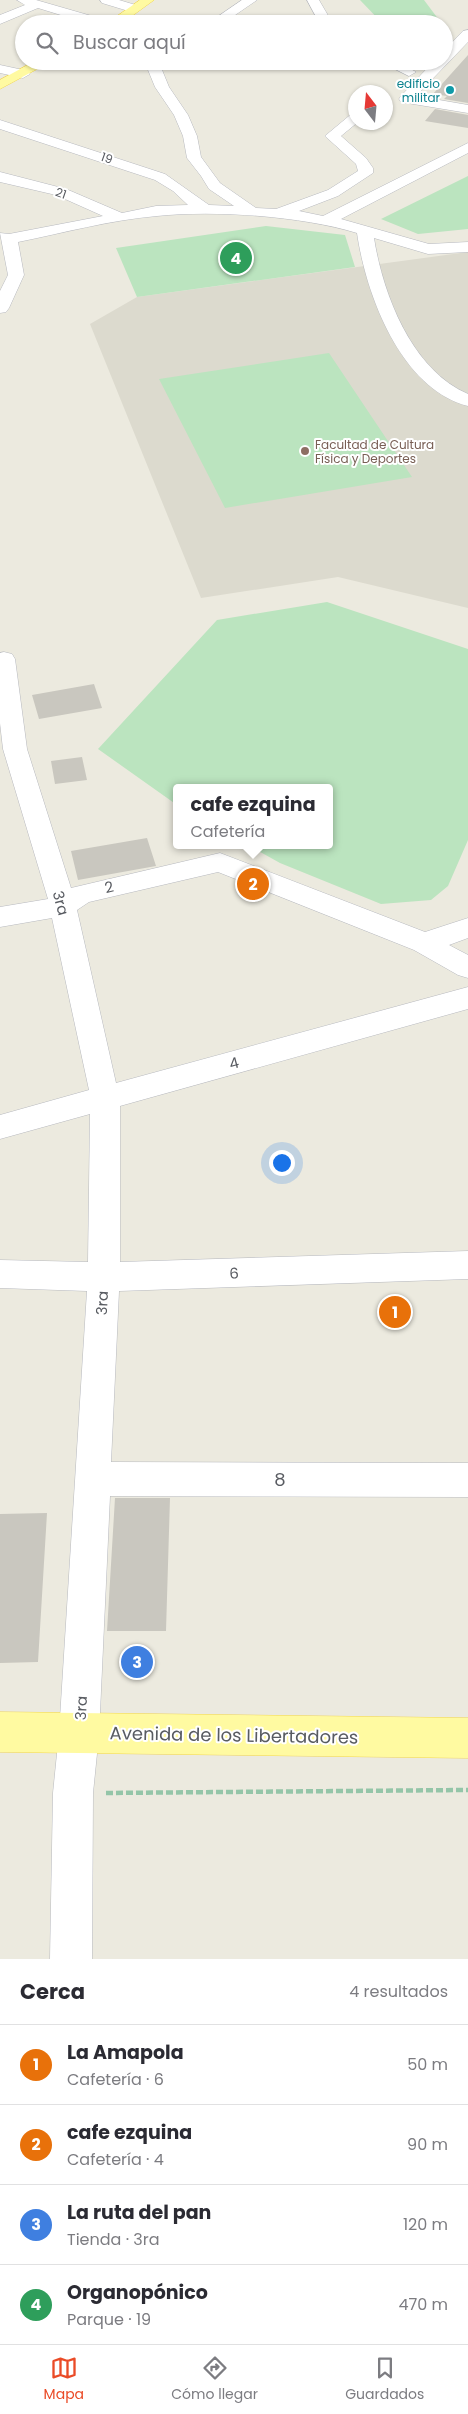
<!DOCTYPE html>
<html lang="es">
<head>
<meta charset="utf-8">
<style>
  body { margin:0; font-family:Poppins,sans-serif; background:#f2f2f3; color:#2b2b33 }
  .compass { position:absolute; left:348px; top:85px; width:45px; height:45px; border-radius:50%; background:#fff; box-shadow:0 1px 4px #0004; rotate:344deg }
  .you { position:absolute; left:281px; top:1162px; width:18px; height:18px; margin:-12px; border:4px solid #fff; border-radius:50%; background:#1a73e8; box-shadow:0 0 0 8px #1a73e833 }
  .badge { display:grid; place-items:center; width:32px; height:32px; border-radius:50%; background:#ea4b27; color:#fff; font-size:16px; font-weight:700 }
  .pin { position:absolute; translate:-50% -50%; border:2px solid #fff; box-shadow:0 1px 5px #0006 }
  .popup { position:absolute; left:173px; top:784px; width:160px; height:65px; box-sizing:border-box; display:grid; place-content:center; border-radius:5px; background:#fff; filter:drop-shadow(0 1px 4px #0005); font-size:16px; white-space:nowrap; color:#7c7c81 }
  .popup b { font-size:19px; color:#2b2b33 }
  .popup::after { content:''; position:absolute; left:50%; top:100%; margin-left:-10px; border:10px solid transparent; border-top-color:#fff }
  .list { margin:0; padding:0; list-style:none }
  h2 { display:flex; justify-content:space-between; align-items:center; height:65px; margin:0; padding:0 20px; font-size:21px }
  h2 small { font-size:16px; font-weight:400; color:#7c7c81 }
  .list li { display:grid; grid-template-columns:32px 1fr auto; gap:15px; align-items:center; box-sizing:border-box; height:80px; padding:0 20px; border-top:1px solid #e1e1e2 }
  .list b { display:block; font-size:19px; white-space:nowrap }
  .list p { margin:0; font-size:16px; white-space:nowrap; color:#7c7c81 }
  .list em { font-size:16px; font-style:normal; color:#7c7c81 }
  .icon { flex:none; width:28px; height:28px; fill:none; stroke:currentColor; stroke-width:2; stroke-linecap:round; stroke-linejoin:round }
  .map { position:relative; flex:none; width:468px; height:1959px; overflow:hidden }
  .search { position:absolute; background:#fff; box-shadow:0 1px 4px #0004; left:15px; right:15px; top:15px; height:55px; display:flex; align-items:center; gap:12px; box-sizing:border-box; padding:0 18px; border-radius:28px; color:#7c7c81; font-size:19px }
  .sheet { height:385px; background:#fff }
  nav { display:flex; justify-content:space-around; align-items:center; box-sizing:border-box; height:70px; border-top:1px solid #e1e1e2; background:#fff; font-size:14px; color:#7c7c81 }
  nav a { display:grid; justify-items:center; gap:2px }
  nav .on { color:#ea4b27 }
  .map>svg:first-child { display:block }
</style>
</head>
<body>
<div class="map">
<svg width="468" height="1959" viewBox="0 0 468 1959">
  <rect width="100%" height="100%" fill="#eceadf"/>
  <path fill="#dcdace" d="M 468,252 L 468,608 L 338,577 L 201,598 L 90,324 L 137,297 Z"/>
  <path fill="#bbe4bf" d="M 360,0 L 424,0 L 442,24 L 383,24 Z
    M 468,176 L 468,229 L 418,234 L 381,219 Z
    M 266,226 L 345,235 L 355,267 L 137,297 L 116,248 Z
    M 329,353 L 412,477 L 225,508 L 159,379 Z
    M 327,602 L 468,649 L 468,840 L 448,886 L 431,900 L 381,904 L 280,863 L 248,845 L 329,845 L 329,788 L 177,788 L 177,805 L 98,749 L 217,620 Z"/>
  <path fill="#c9c7bf" d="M 468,55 L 468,103 L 444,99 L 447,96 L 433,94 Z
    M 435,109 L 468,115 L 468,128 L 425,121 Z
    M 94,684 L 102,708 L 39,719 L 32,695 Z
    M 82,757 L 87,780 L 55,784 L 51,761 Z
    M 147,838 L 156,866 L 78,880 L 71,851 Z
    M 115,1498 L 170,1498 L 166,1631 L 107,1631 Z
    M 47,1513 L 38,1662 L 0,1663 L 0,1514 Z"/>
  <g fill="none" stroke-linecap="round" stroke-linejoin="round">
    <g stroke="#b7b9bf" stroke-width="1">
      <path id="minor" d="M 17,0 L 36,0 L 109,21 L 110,24 L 90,24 L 38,8 L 0,24 L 0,15 L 25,5 Z
        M 100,0 L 119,0 L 139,6 L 141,9 L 135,13 L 102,3 Z
        M 242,0 L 257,0 L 222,24 L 207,24 Z
        M 307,0 L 319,0 L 333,24 L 320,24 Z
        M 468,30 L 468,42 L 416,96 L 468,105 L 468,113 L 401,102 L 399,99 L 401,96 L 434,61 L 444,61 L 444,51 L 463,31 Z
        M 148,61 L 162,61 L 160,65 L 169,87 L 188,115 L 197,136 L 201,157 L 220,183 L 256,208 L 276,209 L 328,190 L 358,171 L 356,164 L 325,136 L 349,116 L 356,115 L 356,122 L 358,122 L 341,136 L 366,158 L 373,168 L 373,173 L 338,196 L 299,211 L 323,216 L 468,143 L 468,153 L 341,219 L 429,244 L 468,242 L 468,252 L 428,254 L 374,238 C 383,295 412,370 468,394 L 468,406 C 401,389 366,295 357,233 C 301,216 215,210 157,216 C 110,220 63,233 18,242 L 24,275 L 9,308 L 6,312 L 0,313 L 0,291 L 8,275 L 0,233 L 9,234 L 103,216 L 56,195 L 0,182 L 0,172 L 66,189 L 122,213 L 156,206 L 188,205 L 173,191 L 155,180 L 0,129 L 0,120 L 165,174 L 209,205 L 234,206 L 209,189 L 201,176 L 187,158 L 183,136 L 174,115 L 155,87 L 146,65 Z
        M 379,61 L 396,61 L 416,72 L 409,76 Z
        M 0,65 L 28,71 L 30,74 L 23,78 L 0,73 Z
        M 4,652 L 12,654 L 15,659 L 27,749 L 71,888 L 220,853 L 425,932 L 468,918 L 468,938 L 449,945 L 468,955 L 468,978 L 458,975 L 414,950 L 218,872 L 89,902 L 77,910 L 116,1083 L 468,987 L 468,1009 L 120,1106 L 120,1262 L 468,1251 L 468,1279 L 119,1291 L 111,1462 L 468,1463 L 468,1497 L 110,1496 L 99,1734 L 93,1793 L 92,1959 L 50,1959 L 53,1793 L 59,1734 L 87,1291 L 0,1288 L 0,1260 L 88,1262 L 90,1114 L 0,1139 L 0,1115 L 89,1090 L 52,918 L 0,927 L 0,907 L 48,899 L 3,749 L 0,723 L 0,653 Z"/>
    </g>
    <g stroke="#f2d652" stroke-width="1">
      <path id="major" d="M 140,0 L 154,0 L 121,24 L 106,24 Z
        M 35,61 L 52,61 L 0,89 L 0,80 Z
        M 0,1712 L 468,1718 L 468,1758 L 0,1752 Z"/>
    </g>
    <path stroke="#94c5a8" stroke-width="4.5" stroke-dasharray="7 3" stroke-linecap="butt" d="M 106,1793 L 468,1790"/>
    <use href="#minor" fill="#fff" fill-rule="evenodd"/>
    <use href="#major" fill="#fffaa1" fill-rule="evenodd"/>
  </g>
  <circle fill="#0f9aa8" stroke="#fff" stroke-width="2" cx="450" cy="90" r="5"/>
  <circle fill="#8d6e63" stroke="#fff" stroke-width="2" cx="305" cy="451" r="5"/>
  <g text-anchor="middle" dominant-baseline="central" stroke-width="4" stroke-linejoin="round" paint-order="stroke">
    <g font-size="12" fill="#0d838f" stroke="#fff" text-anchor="end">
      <text x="440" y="83">edificio<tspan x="440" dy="14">militar</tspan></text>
    </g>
    <g font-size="12" fill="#585b61" stroke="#fff">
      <text transform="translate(107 158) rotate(20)">19</text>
      <text transform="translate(61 193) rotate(19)">21</text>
    </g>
    <g font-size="12" fill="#785e54" stroke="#fff" text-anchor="start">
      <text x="315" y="444">Facultad de Cultura<tspan x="315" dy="14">Física y Deportes</tspan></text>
    </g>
    <g font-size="15" fill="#585b61" stroke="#fff">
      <text transform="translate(109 887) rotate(-13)">2</text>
      <text transform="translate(61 903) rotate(75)">3ra</text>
      <text transform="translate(234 1063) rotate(-15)">4</text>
      <text transform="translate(234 1273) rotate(-2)">6</text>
      <text transform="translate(102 1303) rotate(-87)">3ra</text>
      <text transform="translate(81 1708) rotate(-87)">3ra</text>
    </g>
    <g font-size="18" fill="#585b61" stroke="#fff">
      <text x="280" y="1479">8</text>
      <text transform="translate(234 1735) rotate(1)">Avenida de los Libertadores</text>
    </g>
  </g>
</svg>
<svg class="compass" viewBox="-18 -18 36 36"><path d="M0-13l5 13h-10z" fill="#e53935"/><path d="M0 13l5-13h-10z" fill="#7c7c81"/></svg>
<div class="you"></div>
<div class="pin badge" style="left:395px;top:1312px;background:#e8710a">1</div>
<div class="pin badge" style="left:253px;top:884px;background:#e8710a">2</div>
<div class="popup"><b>cafe ezquina</b>Cafetería</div>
<div class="pin badge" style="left:137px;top:1662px;background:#3f7fe0">3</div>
<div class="pin badge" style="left:236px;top:258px;background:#2e9e5b">4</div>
<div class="search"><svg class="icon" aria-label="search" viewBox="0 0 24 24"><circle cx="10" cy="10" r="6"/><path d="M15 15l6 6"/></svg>Buscar aquí</div>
</div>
<section class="sheet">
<h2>Cerca<small>4 resultados</small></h2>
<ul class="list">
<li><span class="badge" style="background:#e8710a">1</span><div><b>La Amapola</b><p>Cafetería · 6</p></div><em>50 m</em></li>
<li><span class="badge" style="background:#e8710a">2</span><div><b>cafe ezquina</b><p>Cafetería · 4</p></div><em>90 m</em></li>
<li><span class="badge" style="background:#3f7fe0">3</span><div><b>La ruta del pan</b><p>Tienda · 3ra</p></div><em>120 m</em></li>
<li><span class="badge" style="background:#2e9e5b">4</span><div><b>Organopónico</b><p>Parque · 19</p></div><em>470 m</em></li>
</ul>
</section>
<nav>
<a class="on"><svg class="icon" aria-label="map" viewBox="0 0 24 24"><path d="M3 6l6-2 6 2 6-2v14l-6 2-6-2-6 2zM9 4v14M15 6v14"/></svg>Mapa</a>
<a><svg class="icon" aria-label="directions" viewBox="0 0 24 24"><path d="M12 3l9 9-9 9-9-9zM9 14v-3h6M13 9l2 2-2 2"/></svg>Cómo llegar</a>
<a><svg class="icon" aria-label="saved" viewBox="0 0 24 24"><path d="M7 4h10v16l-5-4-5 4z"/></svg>Guardados</a>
</nav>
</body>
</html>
